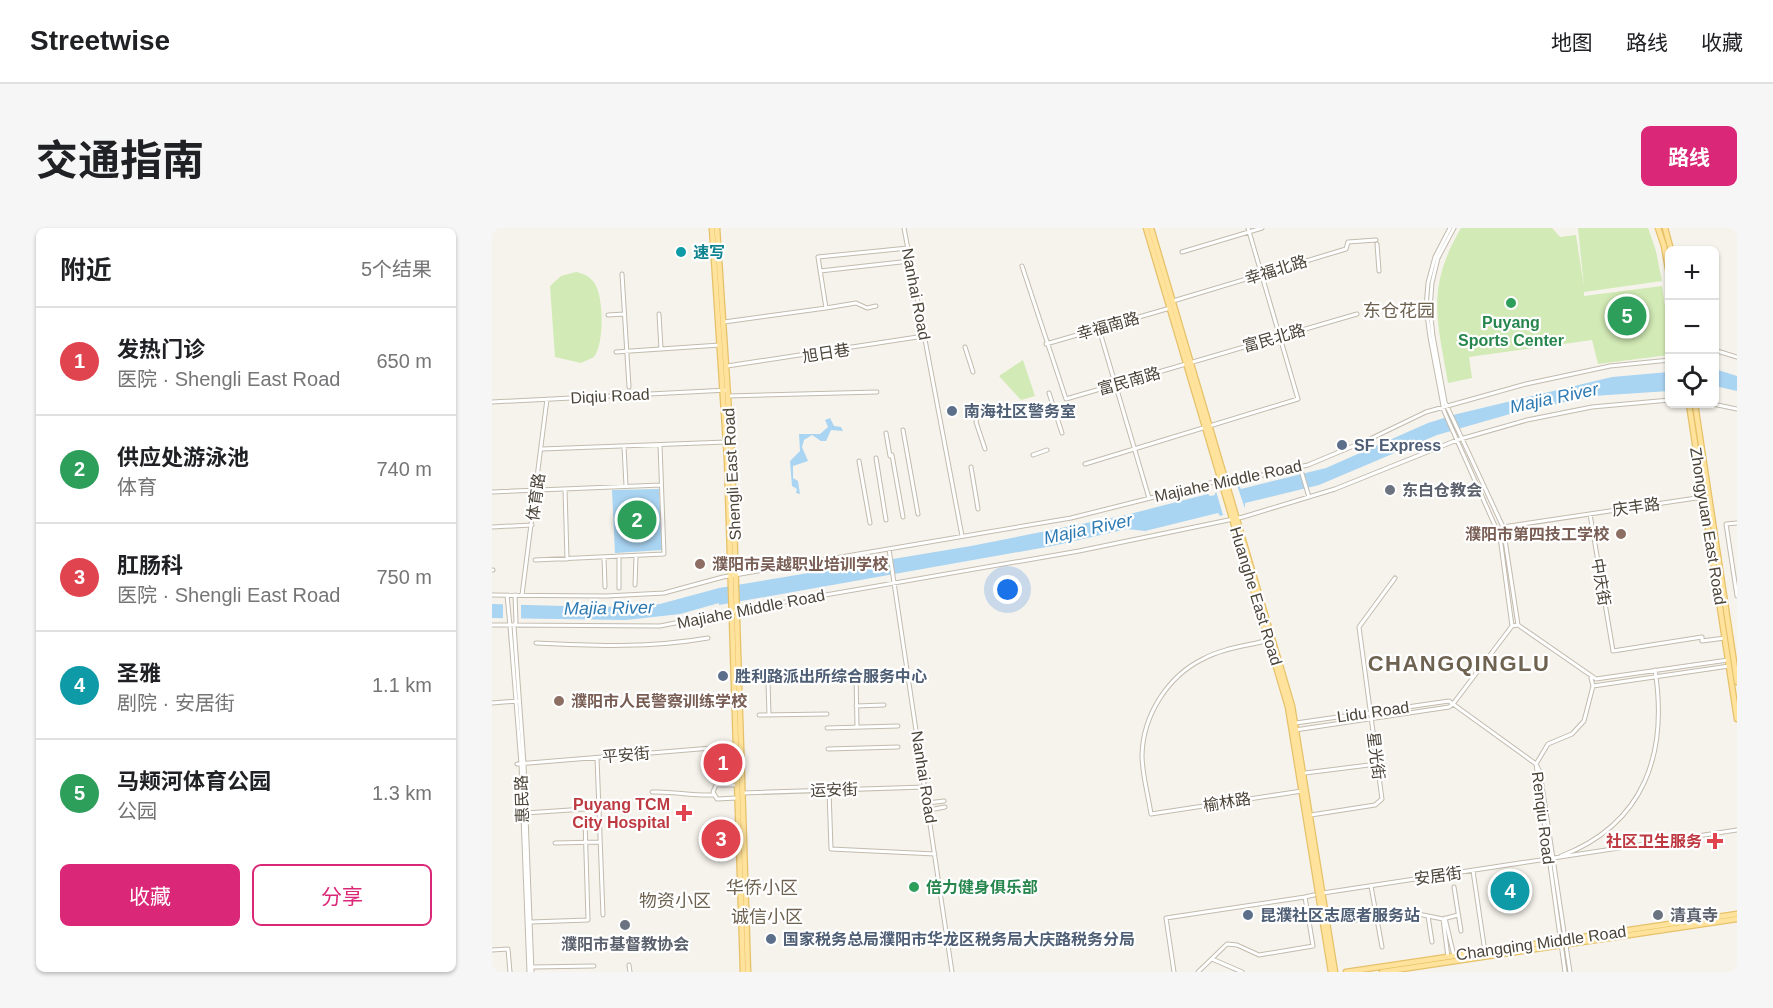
<!DOCTYPE html>
<html lang="zh">
<head>
<meta charset="utf-8">
<style>
  body { margin:0; font-family:Arial,"Noto Sans SC",sans-serif; background:#f6f6f6; color:#202124 }
  .controls { position:absolute; right:18px; top:18px; display:grid; overflow:hidden; border-radius:9px; box-shadow:0 2px 4px #0004 }
  .controls button { width:54px; height:54px; display:grid; place-items:center; padding:0; border:0; border-bottom:2px solid #e0e0e0; background:#fff; color:#202124; font:30px sans-serif }
  .you { position:absolute; left:516px; top:362px; width:21px; height:21px; margin:-15px; border:4px solid #fff; border-radius:50%; background:#1a73e8; box-shadow:0 0 0 9px #1a73e833 }
  .badge { display:grid; place-items:center; width:39px; height:39px; border-radius:50%; background:#db2777; color:#fff; font-size:20px; font-weight:700 }
  .pin { position:absolute; translate:-50% -50%; border:3px solid #fff; box-shadow:0 2px 6px #0006 }
  .list { margin:0; padding:0; list-style:none }
  h2 { display:flex; justify-content:space-between; align-items:center; height:78px; margin:0; padding:0 24px; font-size:26px }
  h2 small { font-size:20px; font-weight:400; color:#757577 }
  .list li { display:grid; grid-template-columns:39px 1fr auto; gap:18px; align-items:center; box-sizing:border-box; height:108px; padding:0 24px; border-top:2px solid #e0e0e0 }
  .list b { display:block; font-size:22px; white-space:nowrap }
  .list p { margin:0; font-size:20px; white-space:nowrap; color:#757577 }
  .list em { font-size:20px; font-style:normal; color:#757577 }
  .actions { display:flex; gap:12px; padding:18px 24px }
  .actions a { flex:1; padding:14px 0; border:2px solid #db2777; border-radius:9px; text-align:center; font-size:21px; color:#db2777 }
  .actions .main { background:#db2777; color:#fff }
  .icon { flex:none; width:33px; height:33px; fill:none; stroke:currentColor; stroke-width:2; stroke-linecap:round; stroke-linejoin:round }
  .map { position:relative; flex:none; width:1245px; height:744px; overflow:hidden; border-radius:9px }
  header { display:flex; align-items:center; gap:36px; box-sizing:border-box; height:84px; padding:0 30px; background:#fff; border-bottom:2px solid #e0e0e0 }
  header strong { font-size:28px }
  nav { display:flex; gap:33px; margin-inline-start:auto; font-size:21px }
  .intro { display:flex; align-items:center; justify-content:space-between; box-sizing:border-box; height:144px; padding:0 36px }
  h1 { margin:0; font-size:42px }
  .button { padding:15px 27px; border-radius:9px; background:#db2777; color:#fff; font-size:21px; font-weight:700 }
  main { display:flex; gap:36px; padding:0 36px }
  aside { flex:1; background:#fff; border-radius:9px; box-shadow:0 2px 4px #0004 }
  .map>svg:first-child { display:block }
</style>
</head>
<body>
<header>
<strong>Streetwise</strong>
<nav><a>地图</a><a>路线</a><a>收藏</a></nav>
</header>
<div class="intro"><h1>交通指南</h1><a class="button">路线</a></div>
<main>
<aside>
<h2>附近<small>5个结果</small></h2>
<ul class="list">
<li><span class="badge" style="background:#e0444e">1</span><div><b>发热门诊</b><p>医院 · Shengli East Road</p></div><em>650 m</em></li>
<li><span class="badge" style="background:#2e9e5b">2</span><div><b>供应处游泳池</b><p>体育</p></div><em>740 m</em></li>
<li><span class="badge" style="background:#e0444e">3</span><div><b>肛肠科</b><p>医院 · Shengli East Road</p></div><em>750 m</em></li>
<li><span class="badge" style="background:#0f9aa8">4</span><div><b>圣雅</b><p>剧院 · 安居街</p></div><em>1.1 km</em></li>
<li><span class="badge" style="background:#2e9e5b">5</span><div><b>马颊河体育公园</b><p>公园</p></div><em>1.3 km</em></li>
</ul>
<div class="actions"><a class="main">收藏</a><a>分享</a></div>
</aside>
<div class="map">
<svg width="1245" height="744" viewBox="0 0 1245 744">
  <rect width="100%" height="100%" fill="#f6f3ec"/>
  <path fill="#d2eab5" d="M 969,0 L 1060,0 L 1068,9 L 1084,7 L 1092,59 L 1086,0 L 1156,0 L 1164,23 L 1170,53 L 1092,64 L 1092,68 L 1170,58 L 1177,105 L 1177,127 L 1106,136 L 1100,112 L 977,129 L 980,150 L 956,155 C 945,91 934,60 969,0 Z
    M 84,44 C 92,46 98,48 103,56 C 112,70 112,117 102,129 L 89,135 L 63,129 L 58,58 L 69,48 Z
    M 531,132 L 543,168 L 529,172 L 507,148 Z"/>
  <path fill="#a9d4f2" d="M 1223,141 L 1245,148 L 1245,163 L 1223,158 Z
    M 1177,144 L 1177,163 L 1101,168 L 1018,186 L 945,207 L 827,257 L 753,275 L 753,279 L 728,288 L 726,285 L 653,303 L 635,301 L 560,318 L 227,377 L 227,375 L 188,386 L 134,392 L 0,390 L 0,376 L 111,379 L 168,376 L 227,360 L 479,318 L 630,288 L 716,266 L 718,268 L 723,267 L 723,265 L 747,257 L 749,261 L 834,240 L 936,195 L 965,186 L 1120,149 Z
    M 338,190 L 342,198 L 349,199 L 351,203 L 339,202 L 334,213 L 329,213 L 320,207 L 312,212 L 310,219 L 316,233 L 301,238 L 301,250 L 306,253 L 308,266 L 304,265 L 305,261 L 300,258 L 298,233 L 308,223 L 307,206 L 328,206 L 336,199 L 333,192 Z
    M 167,261 L 170,322 L 123,325 L 120,262 Z"/>
  <path fill="#f6f3ec" d="M 745,257 L 753,281 L 731,287 L 724,263 Z
    M 11,373 L 29,373 L 29,394 L 11,393 Z"/>
  <g fill="none" stroke-linecap="round" stroke-linejoin="round">
    <g stroke="#c2bbae" stroke-width="5">
      <path id="minor" d="M 412,0 L 470,308
        M 958,0 L 943,29 L 936,55 L 934,79 L 938,109 L 952,183 L 1008,309 L 1020,398
        M 962,0 L 946,30 L 940,55 L 938,81 L 941,108 L 953,174 L 1011,299 L 1026,397
        M 885,16 L 887,43
        M 690,24 L 770,0
        M 530,38 L 574,171 L 865,86
        M 328,43 L 418,33
        M 130,46 L 137,159
        M 681,73 L 854,21 L 856,14 L 884,12
        M 334,80 L 364,75 L 375,80 L 384,78
        M 167,86 L 169,121
        M 116,87 L 132,86
        M 232,94 L 334,80 L 326,29 L 416,20
        M 607,101 L 657,270
        M 554,116 L 678,80
        M 473,119 L 481,144
        M 1222,122 L 1245,129
        M 124,124 L 228,117
        M 235,138 L 432,108
        M 557,165 L 570,205
        M 236,168 L 385,164
        M 0,174 L 236,162
        M 1221,176 L 1245,181
        M 485,190 L 484,194 L 493,221
        M 411,202 L 426,286
        M 394,205 L 398,228
        M 132,218 L 134,258
        M 50,221 L 234,214
        M 400,227 L 411,289
        M 541,227 L 555,222
        M 384,230 L 394,292
        M 367,233 L 378,295
        M 593,236 L 806,171 L 756,0
        M 479,239 L 486,281
        M 808,239 L 817,269
        M 73,261 L 75,331
        M 0,264 L 169,257
        M 1098,286 L 1121,423 L 1210,409 L 1210,413 L 1233,410
        M 1245,295 L 1234,296 L 1245,368
        M 0,299 L 40,297
        M 1011,299 L 1211,269
        M 397,321 L 460,744
        M 127,328 L 127,360
        M 112,329 L 113,359
        M 43,332 L 172,326 L 168,217
        M 0,342 L 1,342
        M 143,357 L 144,328
        M 0,367 L 114,368 L 172,365 L 231,349 L 579,290 L 734,251 L 766,248 L 816,237 L 878,211 L 934,184 L 1034,156 L 1118,138 L 1178,132
        M 15,367 L 18,398
        M 30,367 L 55,171
        M 0,397 L 168,398 L 258,380 L 587,323 L 751,289 L 843,261 L 965,212 L 1035,192 L 1100,179 L 1178,172
        M 1026,397 L 1020,398 L 961,476 L 1044,536 L 1048,544 L 1078,744
        M 1026,397 L 1104,451 L 1236,432
        M 18,398 L 29,536 L 37,744
        M 22,398 L 32,536 L 40,744
        M 22,398 L 24,394 L 23,367
        M 777,412 C 755,418 731,420 711,431 C 676,448 651,487 650,527 C 650,546 656,566 659,586 L 810,563
        M 44,415 C 102,418 159,420 216,410
        M 364,446 L 365,499
        M 1099,450 L 1101,458 L 1237,438
        M 276,454 L 277,487
        M 0,475 L 26,473
        M 364,478 L 392,477
        M 267,487 L 335,486
        M 804,495 L 957,473 L 961,476
        M 335,500 L 406,498
        M 803,502 L 957,479 L 961,476
        M 336,521 L 406,519
        M 105,530 L 111,687
        M 25,536 L 244,518
        M 813,545 L 885,536
        M 245,557 L 224,557 L 221,564 L 225,571 L 245,570
        M 337,562 L 339,621 L 443,626
        M 160,564 C 181,563 199,568 222,567
        M 251,565 L 433,559
        M 436,575 L 452,573
        M 437,582 L 453,579
        M 34,585 L 107,580
        M 819,587 L 883,577 L 890,571 L 867,399 L 903,350
        M 63,615 L 108,614
        M 1069,628 C 1153,596 1176,525 1163,442
        M 981,643 L 993,724
        M 879,658 L 890,719
        M 962,659 L 969,703
        M 831,665 L 1245,602
        M 936,688 L 940,714
        M 953,690 L 962,728
        M 951,691 L 956,729
        M 863,692 L 921,685 L 951,691 L 966,687
        M 39,694 L 96,692 L 93,592
        M 0,722 L 16,721 L 18,744
        M 720,731 L 750,744
        M 137,737 L 138,744
        M 41,739 L 102,738
        M 682,744 L 674,690 L 813,669
        M 706,744 L 735,716 L 745,717 L 767,727 L 821,718 L 813,669 L 822,667
        M 1073,744 L 1044,536 L 1056,516 L 1080,506 L 1092,493 L 1101,458"/>
    </g>
    <g stroke="#e6c16a" stroke-width="7">
      <path id="major" d="M 220,0 L 235,231 L 251,744
        M 225,0 L 240,231 L 256,744
        M 654,0 L 796,479 L 839,744
        M 659,0 L 800,478 L 843,744
        M 1166,0 L 1172,18 L 1178,52
        M 1173,0 L 1179,22
        M 1197,176 L 1245,491
        M 1203,176 L 1245,454
        M 854,744 L 1245,686
        M 890,744 L 1245,691"/>
    </g>
    <use href="#minor" stroke="#fff" stroke-width="3"/>
    <use href="#major" stroke="#ffe39c" stroke-width="4.5"/>
  </g>
  <circle fill="#0f9aa8" stroke="#fff" stroke-width="2" cx="189" cy="24" r="6"/>
  <g fill="#2e9e5b" stroke="#fff" stroke-width="2">
    <circle cx="1019" cy="75" r="6"/>
    <circle cx="422" cy="659" r="6"/>
  </g>
  <g fill="#5c6f8a" stroke="#fff" stroke-width="2">
    <circle cx="460" cy="183" r="6"/>
    <circle cx="850" cy="217" r="6"/>
    <circle cx="231" cy="448" r="6"/>
    <circle cx="756" cy="687" r="6"/>
    <circle cx="279" cy="711" r="6"/>
  </g>
  <g fill="#6b7280" stroke="#fff" stroke-width="2">
    <circle cx="898" cy="262" r="6"/>
    <circle cx="1166" cy="687" r="6"/>
    <circle cx="133" cy="697" r="6"/>
  </g>
  <g fill="#8d6e63" stroke="#fff" stroke-width="2">
    <circle cx="1129" cy="306" r="6"/>
    <circle cx="208" cy="336" r="6"/>
    <circle cx="67" cy="473" r="6"/>
  </g>
  <g fill="#e0444e" stroke="#fff" stroke-width="2">
    <path d="M189 576h6v6h6v6h-6v6h-6v-6h-6v-6h6z"/>
    <path d="M1220 604h6v6h6v6h-6v6h-6v-6h-6v-6h6z"/>
  </g>
  <g text-anchor="middle" dominant-baseline="central" stroke-width="4.5" stroke-linejoin="round" paint-order="stroke">
    <g font-size="16" font-weight="bold" fill="#0d838f" stroke="#fff" text-anchor="start">
      <text x="201" y="24">速写</text>
    </g>
    <g font-size="16" fill="#4b4439" stroke="#fff">
      <text transform="translate(784 42) rotate(-17)">幸福北路</text>
      <text transform="translate(424 66) rotate(79)">Nanhai Road</text>
      <text transform="translate(616 98) rotate(-16)">幸福南路</text>
      <text transform="translate(782 110) rotate(-16)">富民北路</text>
      <text transform="translate(334 125) rotate(-9)">旭日巷</text>
      <text transform="translate(637 153) rotate(-16)">富民南路</text>
      <text transform="translate(118 168) rotate(-3)">Diqiu Road</text>
      <text transform="translate(240 246) rotate(-93)">Shengli East Road</text>
      <text transform="translate(736 253) rotate(-12)">Majiahe Middle Road</text>
      <text transform="translate(44 269) rotate(-82)">体育路</text>
      <text transform="translate(1144 279) rotate(-8)">庆丰路</text>
      <text transform="translate(1216 298) rotate(81)">Zhongyuan East Road</text>
      <text transform="translate(1109 354) rotate(81)">中庆街</text>
      <text transform="translate(764 368) rotate(73)">Huanghe East Road</text>
      <text transform="translate(259 381) rotate(-11)">Majiahe Middle Road</text>
      <text transform="translate(881 484) rotate(-8)">Lidu Road</text>
      <text transform="translate(134 527) rotate(-5)">平安街</text>
      <text transform="translate(884 528) rotate(83)">星光街</text>
      <text transform="translate(432 549) rotate(81)">Nanhai Road</text>
      <text transform="translate(342 562) rotate(-2)">运安街</text>
      <text transform="translate(30 571) rotate(-92)">惠民路</text>
      <text transform="translate(735 574) rotate(-9)">榆林路</text>
      <text transform="translate(1051 590) rotate(83)">Renqiu Road</text>
      <text transform="translate(946 648) rotate(-8)">安居街</text>
      <text transform="translate(1049 715) rotate(-8)">Changqing Middle Road</text>
    </g>
    <g font-size="16" font-weight="bold" fill="#27864d" stroke="#fff">
      <text x="1019" y="94">Puyang<tspan x="1019" dy="18">Sports Center</tspan></text>
      <text x="434" y="659" text-anchor="start">倍力健身俱乐部</text>
    </g>
    <g font-size="16" font-weight="bold" fill="#4e5e75" stroke="#fff" text-anchor="start">
      <text x="472" y="183">南海社区警务室</text>
      <text x="862" y="217">SF Express</text>
      <text x="243" y="448">胜利路派出所综合服务中心</text>
      <text x="768" y="687">昆濮社区志愿者服务站</text>
      <text x="291" y="711">国家税务总局濮阳市华龙区税务局大庆路税务分局</text>
    </g>
    <g font-size="16" font-weight="bold" fill="#5b616d" stroke="#fff" text-anchor="start">
      <text x="910" y="262">东白仓教会</text>
      <text x="1178" y="687">清真寺</text>
      <text x="133" y="716" text-anchor="middle">濮阳市基督教协会</text>
    </g>
    <g font-size="16" font-weight="bold" fill="#785e54" stroke="#fff" text-anchor="start">
      <text x="1117" y="306" text-anchor="end">濮阳市第四技工学校</text>
      <text x="220" y="336">濮阳市吴越职业培训学校</text>
      <text x="79" y="473">濮阳市人民警察训练学校</text>
    </g>
    <g font-size="16" font-weight="bold" fill="#be3a42" stroke="#fff" text-anchor="end">
      <text x="178" y="576">Puyang TCM<tspan x="178" dy="18">City Hospital</tspan></text>
      <text x="1210" y="613">社区卫生服务</text>
    </g>
    <g font-size="18" fill="#6e6250" stroke="#fff">
      <text x="907" y="83">东仓花园</text>
      <text x="270" y="660">华侨小区</text>
      <text x="183" y="673">物资小区</text>
      <text x="275" y="689">诚信小区</text>
    </g>
    <g font-size="18" font-style="italic" fill="#2e7ab2" stroke="#fff">
      <text transform="translate(1062 170) rotate(-12)">Majia River</text>
      <text transform="translate(596 301) rotate(-12)">Majia River</text>
      <text transform="translate(117 380) rotate(-1)">Majia River</text>
    </g>
    <g font-size="22" font-weight="bold" letter-spacing="1.5" fill="#6e6250" stroke="#fff">
      <text x="967" y="435">CHANGQINGLU</text>
    </g>
  </g>
</svg>
<div class="controls">
<button>+</button>
<button>−</button>
<button><svg class="icon" aria-label="locate" viewBox="0 0 24 24"><circle cx="12" cy="12" r="6"/><path d="M12 2v4M12 18v4M2 12h4M18 12h4"/></svg></button>
</div>
<div class="you"></div>
<div class="pin badge" style="left:231px;top:535px;background:#e0444e">1</div>
<div class="pin badge" style="left:145px;top:292px;background:#2e9e5b">2</div>
<div class="pin badge" style="left:229px;top:611px;background:#e0444e">3</div>
<div class="pin badge" style="left:1018px;top:663px;background:#0f9aa8">4</div>
<div class="pin badge" style="left:1135px;top:88px;background:#2e9e5b">5</div>
</div>
</main>
</body>
</html>
